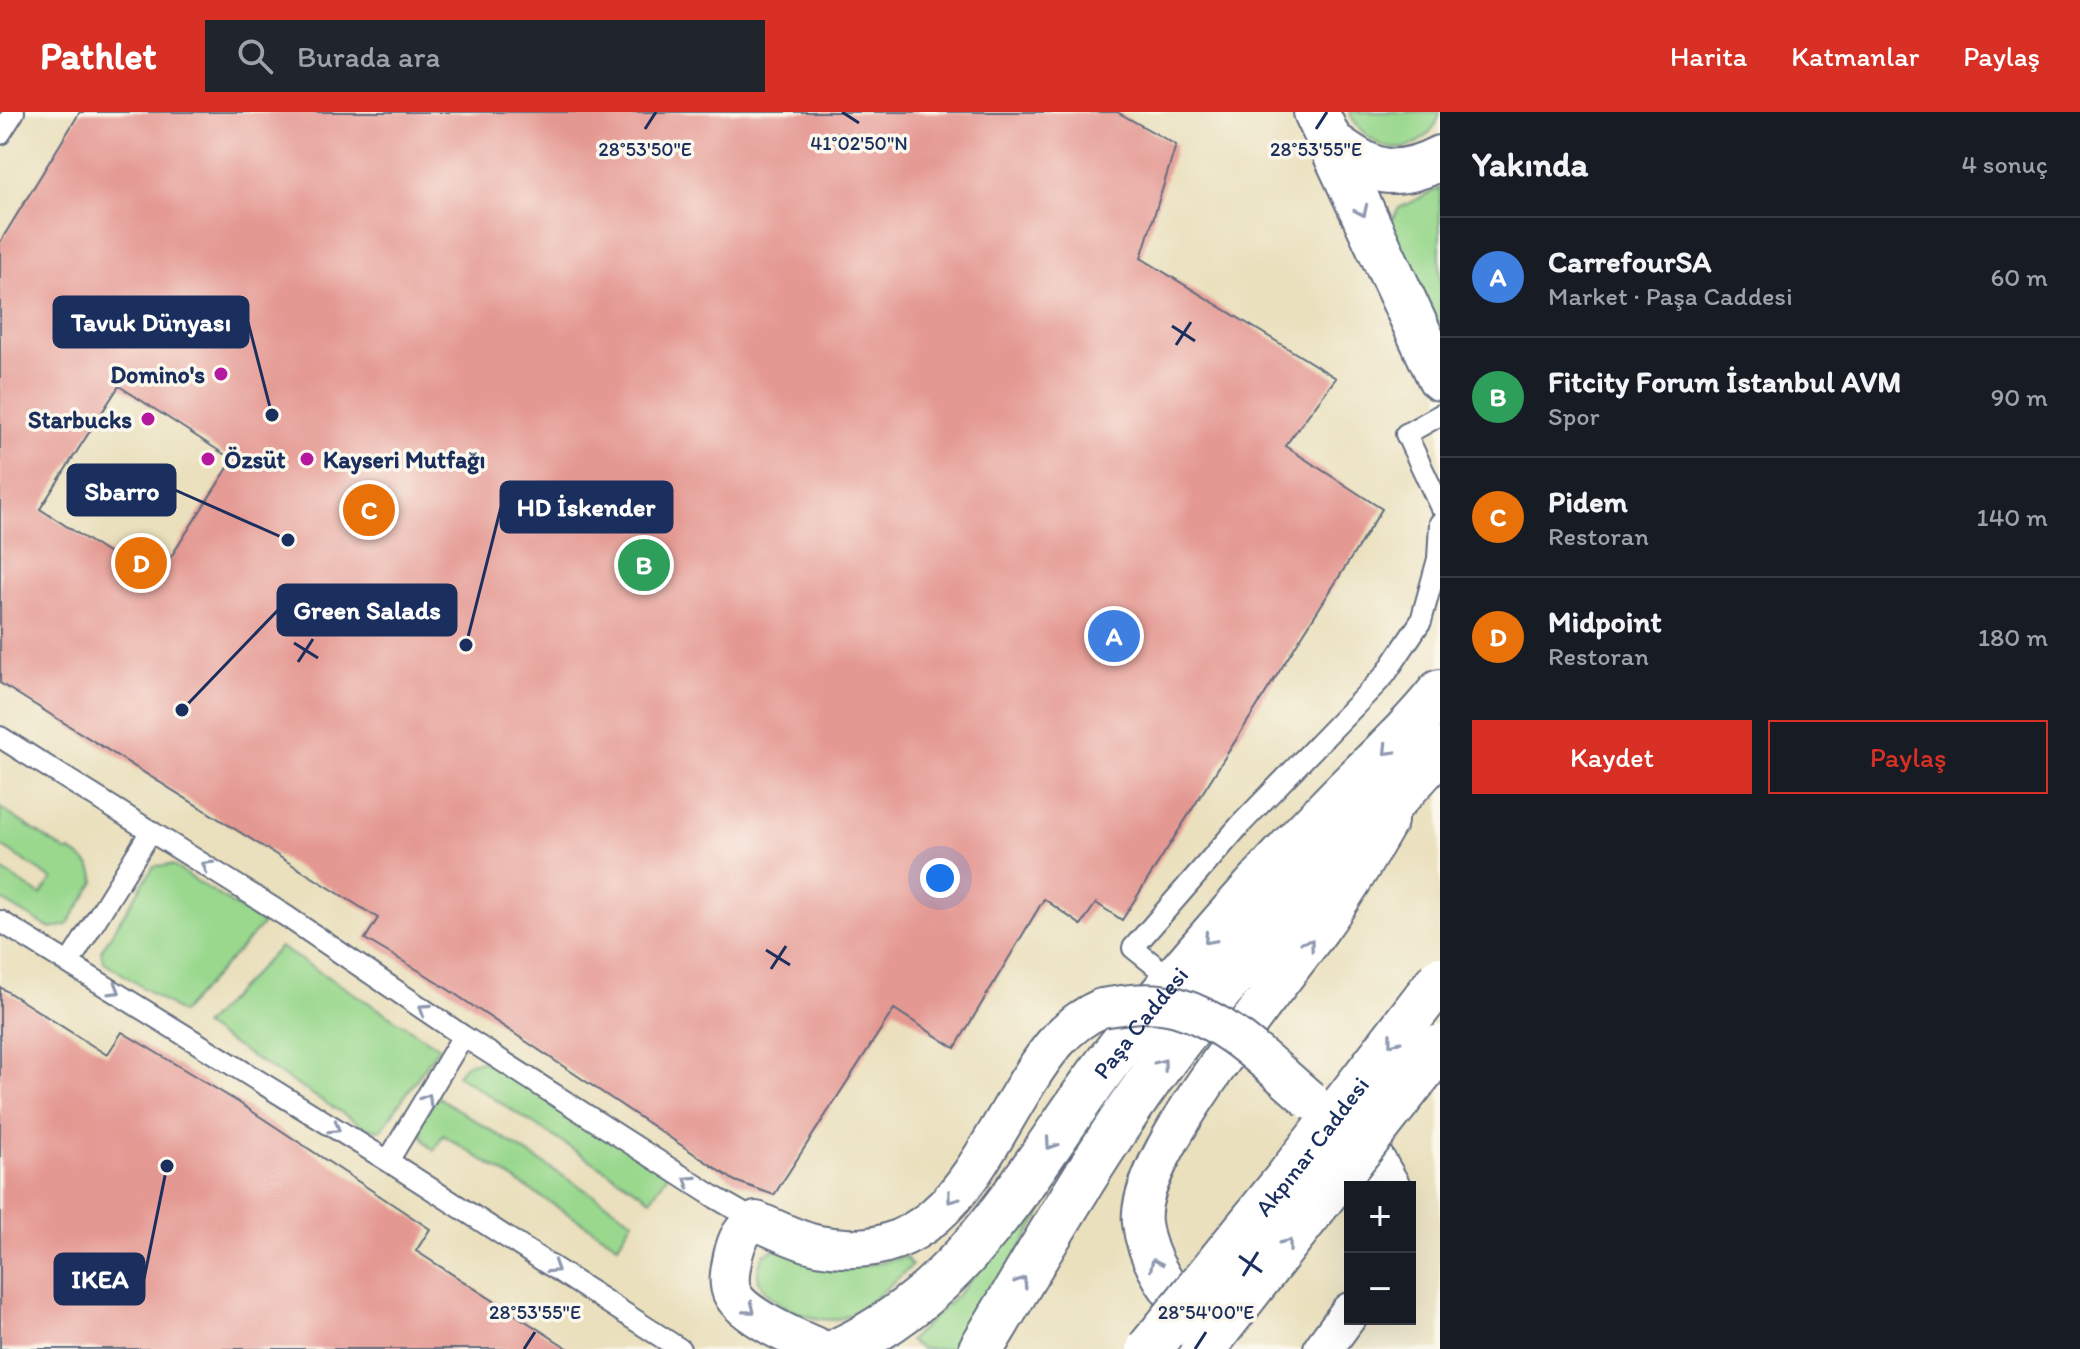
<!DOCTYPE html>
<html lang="tr">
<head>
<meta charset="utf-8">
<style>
  body { margin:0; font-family:Itim,sans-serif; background:#20242c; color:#f1f3f6 }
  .controls { position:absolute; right:24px; bottom:24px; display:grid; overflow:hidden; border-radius:0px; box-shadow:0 8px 32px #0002 }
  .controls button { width:72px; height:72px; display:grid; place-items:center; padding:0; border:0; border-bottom:2px solid #363941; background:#171b24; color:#f1f3f6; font:40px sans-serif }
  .you { position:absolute; left:940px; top:766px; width:28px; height:28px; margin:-20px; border:6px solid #fff; border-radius:50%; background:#1a73e8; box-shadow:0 0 0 12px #1a73e833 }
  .badge { display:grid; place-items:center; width:52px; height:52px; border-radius:50%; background:#d93025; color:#fff; font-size:26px; font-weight:700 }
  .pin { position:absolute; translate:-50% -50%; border:4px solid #fff; box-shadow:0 2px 8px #0006 }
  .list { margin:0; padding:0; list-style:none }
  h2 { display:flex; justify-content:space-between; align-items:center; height:104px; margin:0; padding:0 32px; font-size:34px }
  h2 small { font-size:26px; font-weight:400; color:#9ea1a6 }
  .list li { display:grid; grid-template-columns:52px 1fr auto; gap:24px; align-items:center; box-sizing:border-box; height:120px; padding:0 32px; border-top:2px solid #363941 }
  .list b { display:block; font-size:30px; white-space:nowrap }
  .list p { margin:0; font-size:26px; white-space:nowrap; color:#9ea1a6 }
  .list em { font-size:26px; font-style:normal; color:#9ea1a6 }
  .actions { display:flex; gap:16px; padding:24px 32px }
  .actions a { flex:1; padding:18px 0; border:2px solid #d93025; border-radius:0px; text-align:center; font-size:28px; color:#d93025 }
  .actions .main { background:#d93025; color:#fff }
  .icon { flex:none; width:44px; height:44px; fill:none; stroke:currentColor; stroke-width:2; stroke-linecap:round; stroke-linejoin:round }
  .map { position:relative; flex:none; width:1440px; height:1237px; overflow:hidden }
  header { display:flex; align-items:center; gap:48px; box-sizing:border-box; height:112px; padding:0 40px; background:#d93025; color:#fff }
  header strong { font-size:38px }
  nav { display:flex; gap:44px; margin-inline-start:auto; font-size:28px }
  .search { width:560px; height:72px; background:#20242c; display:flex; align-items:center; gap:20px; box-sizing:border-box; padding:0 28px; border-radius:0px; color:#9ea1a6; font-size:30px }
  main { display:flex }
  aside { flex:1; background:#171b24 }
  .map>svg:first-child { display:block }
</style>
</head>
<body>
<header>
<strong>Pathlet</strong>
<div class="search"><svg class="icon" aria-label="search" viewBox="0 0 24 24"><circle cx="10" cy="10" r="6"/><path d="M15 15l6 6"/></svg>Burada ara</div>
<nav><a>Harita</a><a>Katmanlar</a><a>Paylaş</a></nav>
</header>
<main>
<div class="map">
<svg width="1440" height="1237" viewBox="0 0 1440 1237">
  <rect width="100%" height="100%" fill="#fbf7ec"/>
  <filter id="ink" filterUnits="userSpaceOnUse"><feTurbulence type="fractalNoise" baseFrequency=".0125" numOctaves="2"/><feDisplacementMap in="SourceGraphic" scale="16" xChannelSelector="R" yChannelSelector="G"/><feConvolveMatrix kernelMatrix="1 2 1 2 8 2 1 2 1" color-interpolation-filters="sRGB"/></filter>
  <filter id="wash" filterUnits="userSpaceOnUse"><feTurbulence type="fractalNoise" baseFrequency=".006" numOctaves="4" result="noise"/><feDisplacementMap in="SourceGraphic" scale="32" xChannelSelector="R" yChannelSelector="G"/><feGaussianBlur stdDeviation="1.8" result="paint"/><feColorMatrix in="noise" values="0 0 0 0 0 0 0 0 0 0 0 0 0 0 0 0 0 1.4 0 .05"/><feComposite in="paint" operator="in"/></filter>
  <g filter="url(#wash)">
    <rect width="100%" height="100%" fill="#eae0bd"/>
    <path fill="#9ad88e" stroke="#5a8476" stroke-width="2" d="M 1349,0 L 1440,0 C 1439,10 1434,15 1428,22 C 1398,52 1366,31 1349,0 Z
      M 1440,76 L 1440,213 L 1389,113 L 1399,96 Z
      M 0,696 L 68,740 L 70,739 C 85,748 93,752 95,770 L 67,813 L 51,817 L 0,787 L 0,757 L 41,783 L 52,767 L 0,733 Z
      M 172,753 L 263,812 L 181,901 L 103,849 L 101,839 L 154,754 Z
      M 280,835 L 439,935 L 381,1018 L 366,1016 L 203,914 Z
      M 487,949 L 668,1062 L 651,1087 L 457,963 C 465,950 472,949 487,949 Z
      M 438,985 L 633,1108 L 618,1133 L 443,1023 L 434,1038 C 409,1020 424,1005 438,985 Z
      M 1049,1075 L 1055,1078 L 961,1237 L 921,1237 L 909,1229 L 963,1177 Z
      M 779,1135 C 790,1140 802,1148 813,1151 C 845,1159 876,1152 906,1145 L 912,1154 C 891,1171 868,1197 842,1206 C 819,1214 770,1193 760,1171 C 755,1161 760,1151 764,1142 Z"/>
    <g id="blocks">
      <path fill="#e49892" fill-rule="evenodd" d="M 80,0 L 1117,0 L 1176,33 L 1141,146 L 1336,266 L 1285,334 L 1382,397 L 1122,808 L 1096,791 L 1081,813 L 1044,787 L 955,936 L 894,897 L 774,1083 L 735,1069 L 428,864 L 365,827 L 378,806 L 0,571 L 0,130 ZM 119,274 L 233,348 L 154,471 L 40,397 Z
        M 0,875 L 107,943 L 122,920 L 238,990 L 430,1117 L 416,1139 L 569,1237 L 0,1237 Z"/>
    </g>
  </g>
  <g filter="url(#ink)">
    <use href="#blocks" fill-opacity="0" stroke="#636d7f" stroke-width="2"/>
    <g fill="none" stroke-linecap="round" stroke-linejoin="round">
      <g stroke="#636d7f" stroke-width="24">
        <path id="lane" d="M 0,22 L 14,0
          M 1440,303 L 1406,322 L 1440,394
          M 0,625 L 286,804 L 463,924 L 716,1086 L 756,1109
          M 0,809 L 388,1049 L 680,1237
          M 69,851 L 151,719
          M 1173,868 L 1133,836 L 1241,712 L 1385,563 L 1421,509 L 1438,447 L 1440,411
          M 388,1049 L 463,924"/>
      </g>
      <g stroke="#636d7f" stroke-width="42">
        <path id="street" d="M 1339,1014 L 1376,1049 L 1391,1075
          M 1200,1216 C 1174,1185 1147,1153 1142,1111 C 1134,1045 1279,874 1320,817 C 1345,782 1367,746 1388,709
          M 821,1237 C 799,1228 742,1204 732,1181 C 727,1169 731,1156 733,1144 C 737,1127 741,1118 756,1109 C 776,1117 797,1129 818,1133 C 934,1155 973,1059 1023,977 C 1044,943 1064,912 1102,896
          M 1323,1237 L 1350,1200"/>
      </g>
      <g stroke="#636d7f" stroke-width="48">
        <g id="secondary">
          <path d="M 1316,0 L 1440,266"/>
          <path d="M 1329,29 C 1369,58 1391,71 1440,46"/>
          <path id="s1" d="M 841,1237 C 959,1182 1019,1074 1091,973 C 1124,927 1160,884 1197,841 C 1239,792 1282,744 1327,698 C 1365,658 1406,623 1440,580"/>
          <path d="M 981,1237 C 1045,1132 1105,1023 1181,926 C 1261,825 1354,734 1440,638"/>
        </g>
      </g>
      <use href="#lane" stroke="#fff" stroke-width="20"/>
      <use href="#street" stroke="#fff" stroke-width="38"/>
      <use href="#secondary" stroke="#fff" stroke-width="44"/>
      <g stroke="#636d7f" stroke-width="42" stroke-linecap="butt">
        <path id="street-bridge" d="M 1102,896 C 1126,892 1152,888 1177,895 C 1229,910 1270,954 1310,988"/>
      </g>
      <g stroke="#636d7f" stroke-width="48" stroke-linecap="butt">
        <g id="primary-bridge">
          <path id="s2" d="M 1149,1237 L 1289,1064 L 1440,867"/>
          <path d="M 1203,1237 L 1440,935"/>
        </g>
      </g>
      <use href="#street-bridge" stroke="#fff" stroke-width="38"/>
      <use href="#primary-bridge" stroke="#fff" stroke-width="44"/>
    </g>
    <defs><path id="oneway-chevron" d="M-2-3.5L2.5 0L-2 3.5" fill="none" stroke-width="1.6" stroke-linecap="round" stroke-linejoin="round" transform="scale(2)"/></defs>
    <g stroke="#8d97ae">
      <use href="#oneway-chevron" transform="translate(1362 99) rotate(65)"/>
      <use href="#oneway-chevron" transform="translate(1388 638) rotate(134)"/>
      <use href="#oneway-chevron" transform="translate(207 754) rotate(-148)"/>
      <use href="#oneway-chevron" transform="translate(1209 827) rotate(132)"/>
      <use href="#oneway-chevron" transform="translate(1309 832) rotate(-53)"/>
      <use href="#oneway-chevron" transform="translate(115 878) rotate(31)"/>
      <use href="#oneway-chevron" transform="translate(424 897) rotate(-146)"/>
      <use href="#oneway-chevron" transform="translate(1393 929) rotate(128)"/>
      <use href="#oneway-chevron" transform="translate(1162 952) rotate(-53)"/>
      <use href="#oneway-chevron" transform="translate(427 987) rotate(-58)"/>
      <use href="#oneway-chevron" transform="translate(335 1016) rotate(32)"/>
      <use href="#oneway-chevron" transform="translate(1051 1032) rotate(124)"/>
      <use href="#oneway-chevron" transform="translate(689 1069) rotate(-147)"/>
      <use href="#oneway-chevron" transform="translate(952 1086) rotate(127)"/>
      <use href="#oneway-chevron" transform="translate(1287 1132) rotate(-52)"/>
      <use href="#oneway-chevron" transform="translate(1155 1152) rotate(-116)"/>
      <use href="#oneway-chevron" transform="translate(554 1156) rotate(33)"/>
      <use href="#oneway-chevron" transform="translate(1022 1170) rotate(-59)"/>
      <use href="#oneway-chevron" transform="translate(750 1197) rotate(39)"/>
    </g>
  </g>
  <path fill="none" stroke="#1b2f5e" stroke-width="3" d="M 842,0 L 859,11M 645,17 L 656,0M 1316,17 L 1327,0M 1172,214 L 1195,229M 1176,233 L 1191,210M 294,531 L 318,546M 298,550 L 313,527M 766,838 L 790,853M 771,857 L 786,834M 1239,1144 L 1262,1160M 1243,1164 L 1258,1140M 524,1237 L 535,1220M 1195,1237 L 1206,1220"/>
  <g fill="#b5179e" stroke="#fbf7ec" stroke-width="3">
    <circle cx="221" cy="262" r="8"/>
    <circle cx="148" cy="307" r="8"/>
    <circle cx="208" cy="347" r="8"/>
    <circle cx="307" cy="347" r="8"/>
  </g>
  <g text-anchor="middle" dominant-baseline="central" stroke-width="7" stroke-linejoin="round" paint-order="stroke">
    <g font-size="24" font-weight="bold" fill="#1b2f5e" stroke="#fbf7ec" text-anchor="end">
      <text x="205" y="262">Domino's</text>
      <text x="132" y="307">Starbucks</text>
      <text x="224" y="347" text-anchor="start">Özsüt</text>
      <text x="323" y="347" text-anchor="start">Kayseri Mutfağı</text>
    </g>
    <g font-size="24" fill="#1b2f5e" stroke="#fbf7ec">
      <text stroke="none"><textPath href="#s1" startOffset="448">Paşa Caddesi</textPath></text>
      <text stroke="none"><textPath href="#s2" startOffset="260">Akpınar Caddesi</textPath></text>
    </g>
  </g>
  <g font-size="20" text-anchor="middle" fill="#1b2f5e" stroke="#fbf7ec" stroke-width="7" stroke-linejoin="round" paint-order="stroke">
    <text x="859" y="38">41°02'50"N</text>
    <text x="645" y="44">28°53'50"E</text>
    <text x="1316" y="44">28°53'55"E</text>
    <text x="535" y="1207">28°53'55"E</text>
    <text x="1206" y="1207">28°54'00"E</text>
  </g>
  <path fill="none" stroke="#1b2f5e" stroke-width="3" d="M272 303L248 210M288 428L175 378M466 533L501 395M182 598L278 498M167 1054L144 1167"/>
  <g fill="#1b2f5e" stroke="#fbf7ec" stroke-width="3">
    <circle cx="272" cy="303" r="8"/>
    <circle cx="288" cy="428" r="8"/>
    <circle cx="466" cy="533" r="8"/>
    <circle cx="182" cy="598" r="8"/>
    <circle cx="167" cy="1054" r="8"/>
  </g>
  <g fill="#1b2f5e" stroke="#1b2f5e" stroke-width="3">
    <rect x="54" y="185" width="194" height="50" rx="8"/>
    <rect x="68" y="353" width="107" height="50" rx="8"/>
    <rect x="501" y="370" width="171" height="50" rx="8"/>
    <rect x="278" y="473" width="178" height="50" rx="8"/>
    <rect x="55" y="1142" width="89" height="50" rx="8"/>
  </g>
  <g font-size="26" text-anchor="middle" font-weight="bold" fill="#fff">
    <text x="151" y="219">Tavuk Dünyası</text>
    <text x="122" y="388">Sbarro</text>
    <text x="586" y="404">HD İskender</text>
    <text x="367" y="507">Green Salads</text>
    <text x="100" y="1176">IKEA</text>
  </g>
</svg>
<div class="controls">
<button>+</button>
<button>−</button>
</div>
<div class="you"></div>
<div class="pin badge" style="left:1114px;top:524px;background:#3f7fe0">A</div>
<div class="pin badge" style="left:644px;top:453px;background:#2e9e5b">B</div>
<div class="pin badge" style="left:369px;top:398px;background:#e8710a">C</div>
<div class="pin badge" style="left:141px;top:451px;background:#e8710a">D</div>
</div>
<aside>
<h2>Yakında<small>4 sonuç</small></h2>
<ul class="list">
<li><span class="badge" style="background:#3f7fe0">A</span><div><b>CarrefourSA</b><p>Market · Paşa Caddesi</p></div><em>60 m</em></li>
<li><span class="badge" style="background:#2e9e5b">B</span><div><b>Fitcity Forum İstanbul AVM</b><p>Spor</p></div><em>90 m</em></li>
<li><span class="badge" style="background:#e8710a">C</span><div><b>Pidem</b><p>Restoran</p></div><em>140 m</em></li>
<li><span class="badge" style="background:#e8710a">D</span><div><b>Midpoint</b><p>Restoran</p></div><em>180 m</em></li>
</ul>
<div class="actions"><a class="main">Kaydet</a><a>Paylaş</a></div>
</aside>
</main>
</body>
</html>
